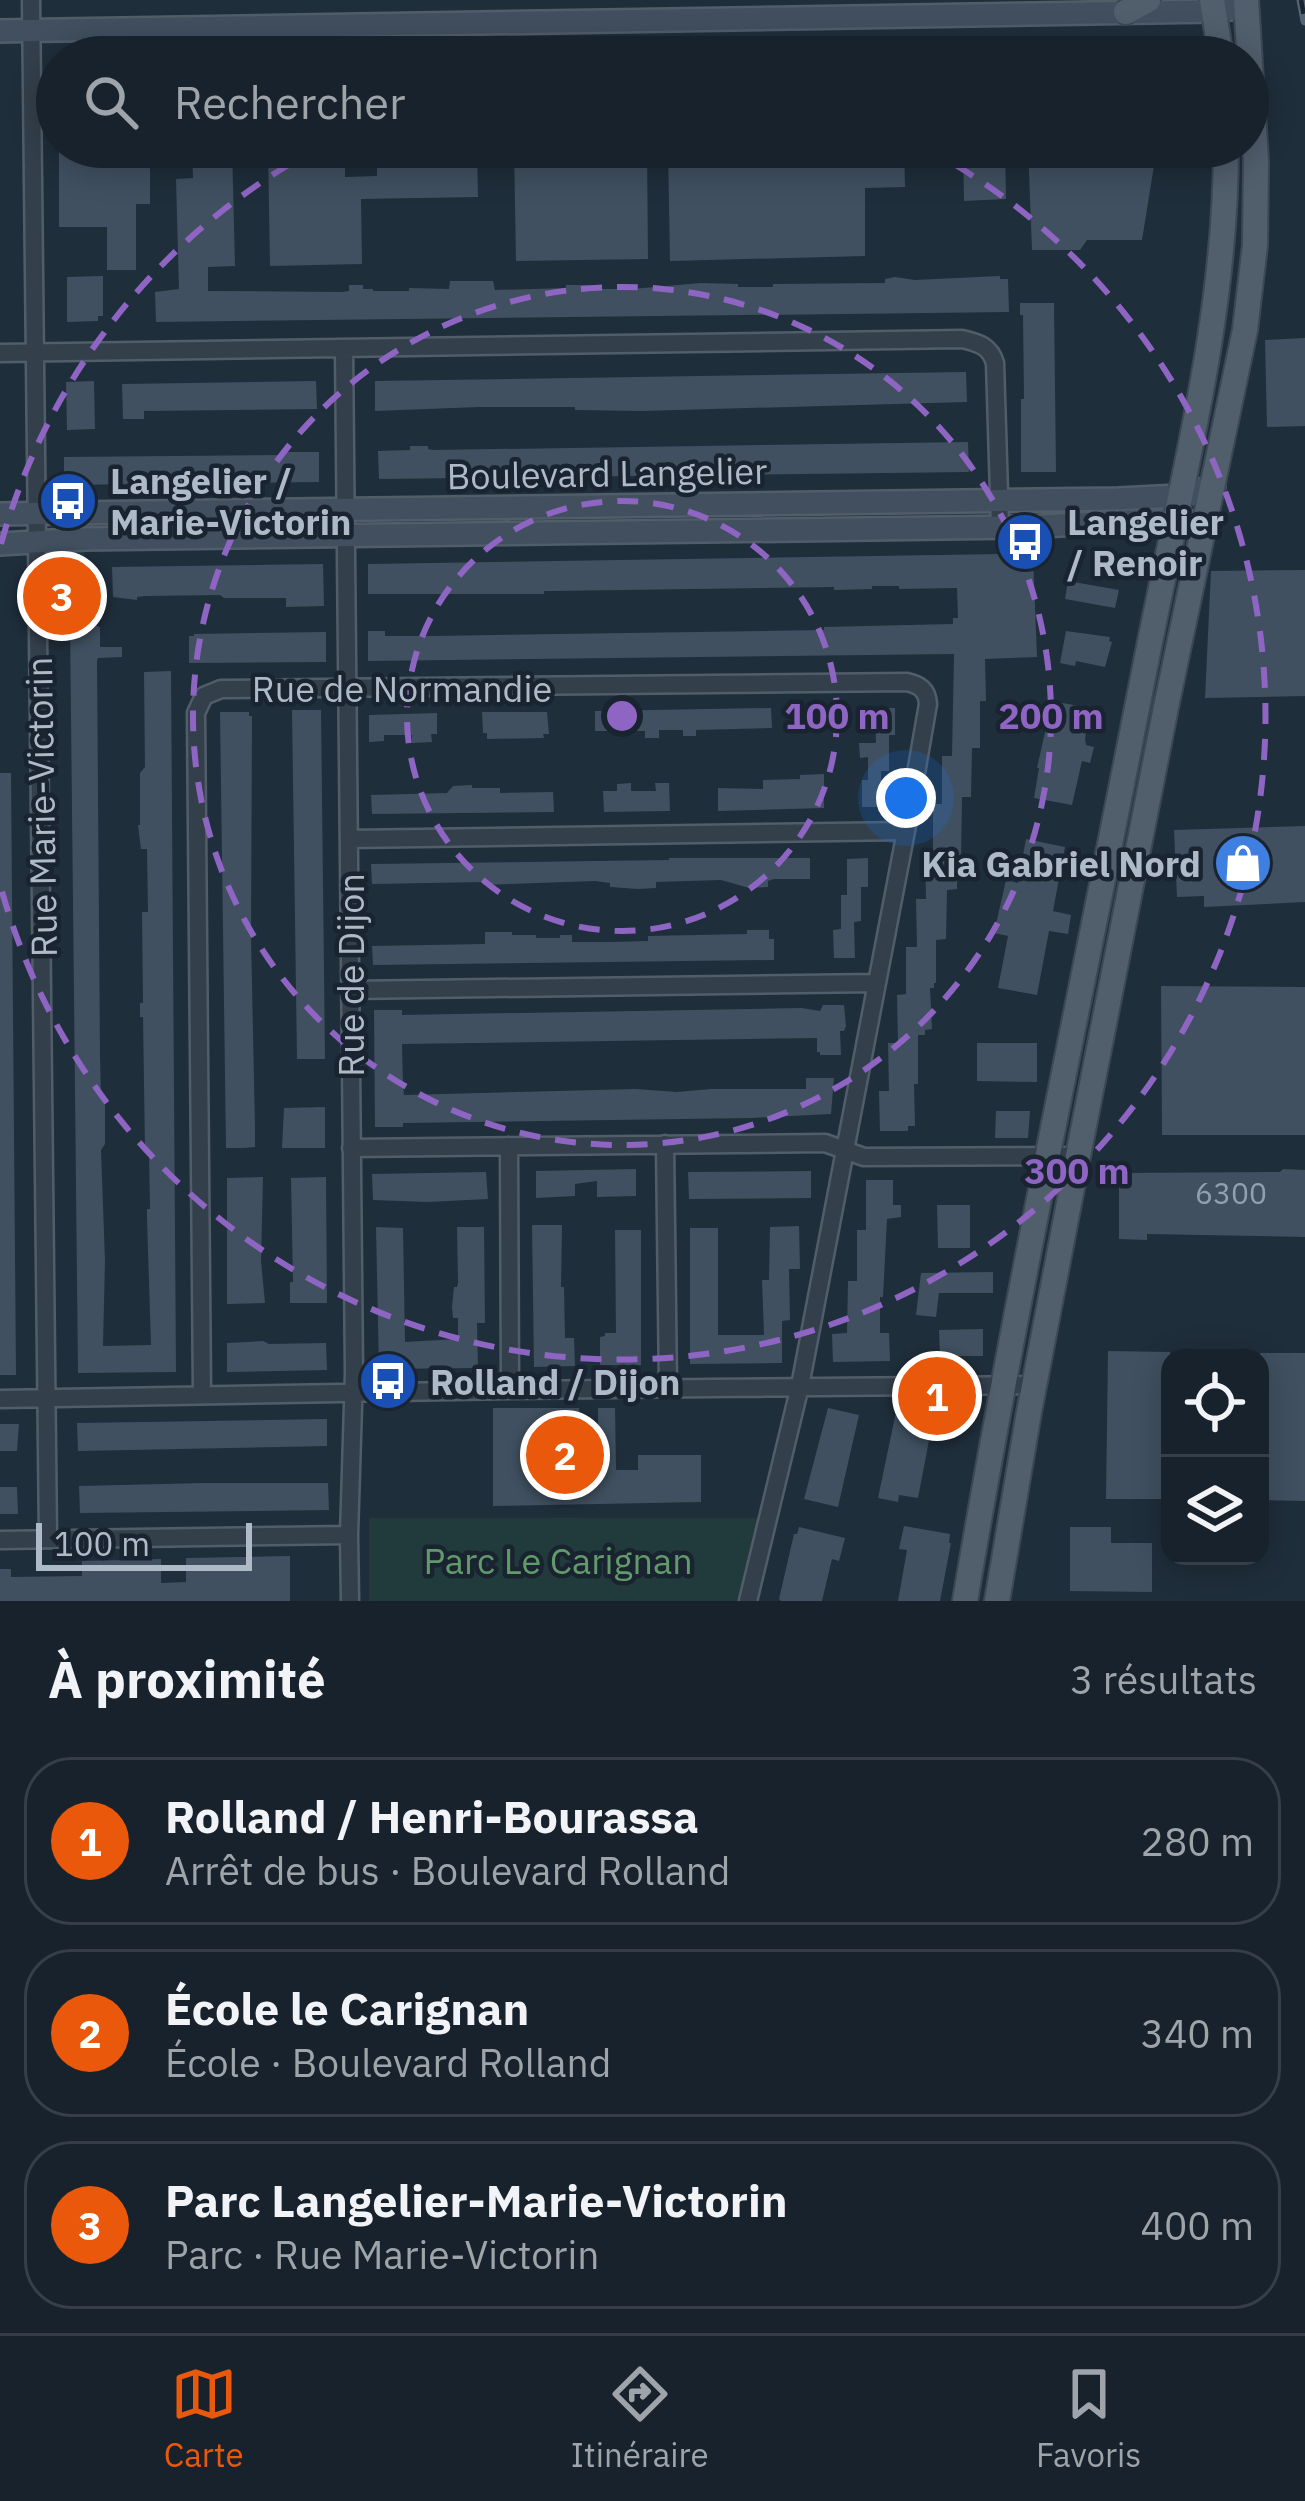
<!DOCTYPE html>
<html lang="fr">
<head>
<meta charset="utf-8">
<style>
  body { margin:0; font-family:"IBM Plex Sans",sans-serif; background:#202a34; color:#f1f3f6 }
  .controls { position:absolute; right:36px; bottom:36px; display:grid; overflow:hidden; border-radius:24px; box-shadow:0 6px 30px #0003 }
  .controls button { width:108px; height:108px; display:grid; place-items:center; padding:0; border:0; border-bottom:3px solid #363f48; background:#17222c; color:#f1f3f6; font:60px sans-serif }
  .scale { position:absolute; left:36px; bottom:30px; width:216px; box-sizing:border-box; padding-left:12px; border:6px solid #aebac8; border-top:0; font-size:33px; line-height:42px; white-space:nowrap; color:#aebac8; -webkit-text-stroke:9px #192430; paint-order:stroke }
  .you { position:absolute; left:906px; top:798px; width:42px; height:42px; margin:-30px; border:9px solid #fff; border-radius:50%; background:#1a73e8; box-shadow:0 0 0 18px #1a73e833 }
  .badge { display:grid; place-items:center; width:78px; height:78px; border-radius:50%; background:#ea580c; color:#fff; font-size:39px; font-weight:700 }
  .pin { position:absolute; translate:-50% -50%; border:6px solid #fff; box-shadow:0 3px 12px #0006 }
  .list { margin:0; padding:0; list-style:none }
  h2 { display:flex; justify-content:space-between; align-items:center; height:156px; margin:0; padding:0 48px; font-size:51px }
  h2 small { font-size:39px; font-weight:400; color:#9ea4a9 }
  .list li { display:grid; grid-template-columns:78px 1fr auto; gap:36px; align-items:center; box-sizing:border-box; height:168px; margin:0 24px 24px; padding:0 24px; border:3px solid #363f48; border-radius:48px }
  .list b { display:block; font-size:45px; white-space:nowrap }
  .list p { margin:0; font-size:39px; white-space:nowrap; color:#9ea4a9 }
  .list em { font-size:39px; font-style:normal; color:#9ea4a9 }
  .icon { flex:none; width:66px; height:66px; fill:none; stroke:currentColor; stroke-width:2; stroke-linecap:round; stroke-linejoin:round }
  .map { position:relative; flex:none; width:1305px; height:1601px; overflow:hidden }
  .search { position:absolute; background:#17222c; box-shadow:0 6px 30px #0003; left:36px; right:36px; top:36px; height:132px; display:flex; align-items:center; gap:30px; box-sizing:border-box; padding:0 42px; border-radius:66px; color:#9ea4a9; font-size:45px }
  .sheet { height:732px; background:#17222c }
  nav { display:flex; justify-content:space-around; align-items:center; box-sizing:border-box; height:168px; border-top:3px solid #363f48; background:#17222c; font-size:33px; color:#9ea4a9 }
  nav a { display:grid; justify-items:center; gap:6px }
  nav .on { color:#ea580c }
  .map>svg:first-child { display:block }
</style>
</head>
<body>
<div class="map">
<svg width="1305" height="1601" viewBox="0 0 1305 1601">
  <rect width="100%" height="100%" fill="#1f2e3b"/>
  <path fill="#213b3c" d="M 85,539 L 86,630 L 39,632 L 38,542 Z
    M 369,1518 L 758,1518 L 738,1601 L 369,1601 Z"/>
  <path fill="#405060" d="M 59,147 L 150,147 L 150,204 L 136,204 L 136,270 L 107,270 L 107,227 L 59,227 Z
    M 192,147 L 232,147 L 235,266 L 208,267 L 208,291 L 342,292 L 349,291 L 349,285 L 363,285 L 363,289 L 373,289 L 373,291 L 409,291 L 409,288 L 449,289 L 450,281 L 493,281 L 495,290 L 566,288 L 566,285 L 596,285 L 597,288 L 602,289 L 632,289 L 701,283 L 738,284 L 738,287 L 773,287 L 773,284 L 885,283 L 885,279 L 895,277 L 915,280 L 1000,276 L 1000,279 L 1008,279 L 1009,312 L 156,322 L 155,292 L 179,289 L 176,179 L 193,178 Z
    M 268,147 L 345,147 L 345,177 L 377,176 L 377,147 L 477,147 L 478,197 L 361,199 L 362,264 L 270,266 Z
    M 514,147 L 647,147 L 648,259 L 516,261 Z
    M 668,147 L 904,147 L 905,187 L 865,188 L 865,256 L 670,261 Z
    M 963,147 L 1005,147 L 1006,199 L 964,201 Z
    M 1028,147 L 1157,147 L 1142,240 L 1087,240 L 1080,250 L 1032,250 Z
    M 103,276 L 103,316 L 98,316 L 98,321 L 67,322 L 67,277 Z
    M 1020,303 L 1054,303 L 1056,472 L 1021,472 L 1021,399 L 1024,399 L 1023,315 L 1020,315 Z
    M 1305,338 L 1305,426 L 1267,427 L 1265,340 Z
    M 966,372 L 967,402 L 642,411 L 575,410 L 575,407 L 479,407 L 375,411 L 375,381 Z
    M 94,381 L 95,429 L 67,430 L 66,382 Z
    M 316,381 L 317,409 L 144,411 L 144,419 L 123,419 L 122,384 Z
    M 968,442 L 969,472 L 379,479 L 378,451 L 410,450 L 410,446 L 428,446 L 428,449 L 433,450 Z
    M 282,452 L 319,452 L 319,482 L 64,485 L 64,457 L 282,455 Z
    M 1001,554 L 1033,555 L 1037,657 L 985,659 L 986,701 L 980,701 L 980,748 L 972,748 L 971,797 L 962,797 L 961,861 L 957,861 L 957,889 L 947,890 L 946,939 L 936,940 L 936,983 L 934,983 L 934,988 L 930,988 L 932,1029 L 925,1030 L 925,1035 L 918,1035 L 918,1084 L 914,1084 L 915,1126 L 908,1126 L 908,1131 L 880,1131 L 879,1091 L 889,1091 L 888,1043 L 898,1043 L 897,995 L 906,994 L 906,947 L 917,947 L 916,899 L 926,899 L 925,852 L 933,852 L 933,804 L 942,804 L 942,756 L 952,756 L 954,654 L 368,661 L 368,631 L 385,631 L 385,636 L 432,636 L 824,630 L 824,627 L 953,624 L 953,618 L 958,618 L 957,588 L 899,589 L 899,586 L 872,586 L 872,589 L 834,590 L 834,587 L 552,591 L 544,591 L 544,594 L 368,594 L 368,564 Z
    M 323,564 L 324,606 L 286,607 L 286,598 L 224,598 L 220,595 L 145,596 L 137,597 L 137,600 L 113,597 L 112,567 Z
    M 1305,570 L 1305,696 L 1205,698 L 1211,571 Z
    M 1068,581 L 1119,590 L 1115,608 L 1065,599 Z
    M 70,622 L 97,622 L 97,626 L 100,627 L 100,647 L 122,647 L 122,657 L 98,658 L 97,661 L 100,1056 L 101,1099 L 105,1105 L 105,1144 L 101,1150 L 105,1261 L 103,1346 L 151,1345 L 147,1218 L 147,1209 L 150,1209 L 149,1150 L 145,1150 L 143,1017 L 140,1017 L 140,1003 L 143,1003 L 142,912 L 148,912 L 147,849 L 141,849 L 138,825 L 140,825 L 140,773 L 145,767 L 144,672 L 171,671 L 176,1372 L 78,1373 Z
    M 1066,631 L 1110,637 L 1109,641 L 1112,642 L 1105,667 L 1076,661 L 1075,666 L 1060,663 Z
    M 326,632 L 326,662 L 189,663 L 189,636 L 194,636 L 194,634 Z
    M 1052,701 L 1090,708 L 1085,739 L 1086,745 L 1094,747 L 1090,763 L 1082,761 L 1072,805 L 1034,798 L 1039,768 L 1037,768 Z
    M 846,707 L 846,728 L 818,728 L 818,708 Z
    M 771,708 L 772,728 L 696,730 L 696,736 L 683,736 L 683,730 L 659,730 L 659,738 L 645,738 L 645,731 L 595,731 L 595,711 Z
    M 875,708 L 895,708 L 895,735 L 889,735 L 889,771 L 881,771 L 882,807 L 862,807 L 862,780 L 868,780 L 868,757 L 860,758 L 859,743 L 876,743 Z
    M 292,710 L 321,710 L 325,1059 L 297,1059 Z
    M 220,712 L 249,712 L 249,716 L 252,716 L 251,937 L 255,1127 L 255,1147 L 244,1148 L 226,1148 Z
    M 482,712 L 547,712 L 549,734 L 543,734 L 544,738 L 487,739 L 487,733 L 483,733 Z
    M 437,713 L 437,734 L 431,734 L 432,742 L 412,743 L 412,735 L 384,735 L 384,741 L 369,742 L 369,715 Z
    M 0,773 L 11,773 L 16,1375 L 0,1375 Z
    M 824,774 L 824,808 L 718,811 L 718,788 L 763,789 L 763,780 L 800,779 L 800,775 Z
    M 631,783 L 631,791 L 656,791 L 655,783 L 669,783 L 670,811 L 604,812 L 603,791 L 617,791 L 617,784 Z
    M 472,785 L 472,788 L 500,788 L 500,793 L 553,792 L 554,812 L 372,814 L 371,795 L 447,793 L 453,786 Z
    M 1305,826 L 1305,902 L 1204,907 L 1204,896 L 1177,897 L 1174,830 Z
    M 1026,839 L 1065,847 L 1053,911 L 1071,915 L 1068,934 L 1049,931 L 1037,995 L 998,988 L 1008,936 L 994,933 L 1006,880 L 1018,883 Z
    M 669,858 L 810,858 L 810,879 L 774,879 L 768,881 L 768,887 L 749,888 L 721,880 L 656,882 L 656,888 L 638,889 L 610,887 L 610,883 L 595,881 L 483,885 L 483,882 L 372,884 L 371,864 L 669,860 Z
    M 868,858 L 868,887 L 861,887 L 861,921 L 854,922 L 855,958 L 834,958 L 833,930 L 841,929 L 841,895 L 847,895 L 847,859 Z
    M 747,930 L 769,930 L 769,939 L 774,939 L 774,960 L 373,965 L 372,946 L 485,944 L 485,932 L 512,932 L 512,935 L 536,935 L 536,938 L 560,938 L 560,935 L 572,935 L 572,942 L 611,942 L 648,941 L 648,936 L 747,934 Z
    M 1161,986 L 1305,987 L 1305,1135 L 1162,1135 Z
    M 823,1005 L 844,1005 L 846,1026 L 844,1031 L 840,1031 L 841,1055 L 820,1055 L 820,1052 L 817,1052 L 817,1038 L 402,1044 L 403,1086 L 404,1095 L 636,1089 L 677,1092 L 711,1089 L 806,1089 L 806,1078 L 834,1078 L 831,1114 L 751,1118 L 403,1123 L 403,1127 L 375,1127 L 374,1010 L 402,1010 L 402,1015 L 802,1008 L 820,1011 Z
    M 977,1043 L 1037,1043 L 1037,1082 L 977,1081 Z
    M 325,1107 L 325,1148 L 282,1148 L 284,1108 Z
    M 996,1111 L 1030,1111 L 1028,1138 L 995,1138 Z
    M 636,1169 L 636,1196 L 597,1197 L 597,1181 L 575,1184 L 575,1196 L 536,1198 L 536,1171 Z
    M 1283,1169 L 1305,1170 L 1305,1237 L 1147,1234 L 1147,1240 L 1119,1239 L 1119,1173 L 1280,1172 Z
    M 811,1171 L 811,1198 L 689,1199 L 688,1172 Z
    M 486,1172 L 488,1199 L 427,1202 L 373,1200 L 372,1174 Z
    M 263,1177 L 261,1261 L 265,1303 L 227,1304 L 227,1178 Z
    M 326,1177 L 327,1303 L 290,1303 L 290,1282 L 293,1282 L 291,1178 Z
    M 866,1180 L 893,1180 L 893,1205 L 901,1205 L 901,1217 L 887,1219 L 883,1297 L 880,1297 L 880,1333 L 889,1333 L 890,1361 L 833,1362 L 832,1334 L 847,1333 L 848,1281 L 857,1281 L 857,1230 L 866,1230 Z
    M 937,1205 L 970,1205 L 970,1248 L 938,1248 Z
    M 532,1225 L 562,1225 L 561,1287 L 564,1287 L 565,1338 L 574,1338 L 575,1366 L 534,1367 Z
    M 799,1226 L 800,1269 L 789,1269 L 790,1320 L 782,1321 L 782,1363 L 690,1364 L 690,1228 L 718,1228 L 718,1335 L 764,1335 L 762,1280 L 769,1280 L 770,1227 Z
    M 376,1227 L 403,1228 L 405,1342 L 458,1339 L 458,1318 L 453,1318 L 452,1307 L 454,1287 L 457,1287 L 458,1283 L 457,1227 L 484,1227 L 485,1323 L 477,1323 L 478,1368 L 379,1369 Z
    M 615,1230 L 641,1230 L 641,1365 L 600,1365 L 600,1337 L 605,1336 L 605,1333 L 616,1333 Z
    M 993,1272 L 993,1293 L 939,1293 L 936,1317 L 916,1315 L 921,1273 Z
    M 983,1329 L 983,1356 L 940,1356 L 939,1330 Z
    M 263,1341 L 269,1344 L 326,1343 L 327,1370 L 227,1372 L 227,1343 Z
    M 1108,1351 L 1170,1352 L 1170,1499 L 1106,1499 Z
    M 1260,1353 L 1305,1353 L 1305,1501 L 1260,1500 Z
    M 914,1406 L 935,1409 L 918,1498 L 899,1495 L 898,1502 L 878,1498 L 897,1407 L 912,1411 Z
    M 493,1408 L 579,1408 L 581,1437 L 598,1436 L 598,1408 L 615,1408 L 616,1470 L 638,1470 L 638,1455 L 701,1455 L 701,1502 L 493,1506 Z
    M 828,1408 L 859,1415 L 838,1507 L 804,1499 Z
    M 327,1419 L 327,1446 L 78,1451 L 77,1423 Z
    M 0,1424 L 19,1424 L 17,1451 L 0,1451 Z
    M 205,1483 L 328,1483 L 329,1510 L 80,1513 L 79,1486 Z
    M 0,1487 L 17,1487 L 18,1514 L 0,1514 Z
    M 904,1526 L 950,1534 L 949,1543 L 951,1543 L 940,1601 L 898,1601 L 907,1550 L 899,1549 Z
    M 799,1527 L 845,1538 L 839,1561 L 832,1559 L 822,1601 L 781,1601 L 779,1599 L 794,1534 L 797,1534 Z
    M 1070,1527 L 1111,1527 L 1111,1543 L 1152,1543 L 1152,1592 L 1070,1591 Z
    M 290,1556 L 290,1601 L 0,1601 L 0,1569 L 11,1569 L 11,1577 L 82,1576 L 82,1561 L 161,1559 L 161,1583 L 186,1582 L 186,1558 Z"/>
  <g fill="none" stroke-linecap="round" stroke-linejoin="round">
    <g stroke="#515d69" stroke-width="21">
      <path id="street" d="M 31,0 L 48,1539
        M 344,348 L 354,1373 L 349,1535 L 350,1601
        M 0,353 L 962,339 C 979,343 990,346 995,363 L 1000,526
        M 349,839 L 906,831
        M 350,990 L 876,983
        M 665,1144 L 668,1388
        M 509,1146 L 510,1390
        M 351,1148 L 825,1143 L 864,1157 L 1078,1156
        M 202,1394 L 196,713 L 204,696 L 221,689 L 907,682 C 920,685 927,690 928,704 L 906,831 L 800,1386 L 748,1601
        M 0,1399 L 510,1390 L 1035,1385
        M 0,1540 L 349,1535"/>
    </g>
    <g stroke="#515d69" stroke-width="26">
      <path id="secondary" d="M 0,31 L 1213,11 L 1246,7
        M 0,514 L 1118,499 L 1179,496 L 1214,486
        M 0,544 L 85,539 L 1027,527 L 1128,521 L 1207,522"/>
    </g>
    <g stroke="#3d4855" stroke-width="28">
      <path id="primary" d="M 1212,0 L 1221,57
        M 1126,12 L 1148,0
        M 965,1601 C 1018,1285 1086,971 1147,657 C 1180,487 1226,321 1226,147
        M 997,1601 L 1029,1412 L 1078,1156 L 1166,707 L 1245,330 L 1255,245 L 1256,161 L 1246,0"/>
    </g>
    <use href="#street" stroke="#333f4b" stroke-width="16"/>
    <use href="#secondary" stroke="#414f5f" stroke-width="21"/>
    <use href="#primary" stroke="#515e6c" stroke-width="24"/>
    <g stroke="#556473" stroke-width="9">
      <path id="rail" d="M 1301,0 L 1305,21"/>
    </g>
    <use href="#rail" stroke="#192430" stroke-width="4.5" stroke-dasharray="14" stroke-linecap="butt"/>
  </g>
  <g fill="none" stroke="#8f65c3" stroke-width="6" stroke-dasharray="21 15">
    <circle cx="622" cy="716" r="215"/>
    <circle cx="622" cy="716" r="429"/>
    <path d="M1 544A644 644 0 0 1 320 147M924 147A644 644 0 1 1 1 888"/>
  </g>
  <defs>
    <g id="bus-disc" transform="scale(3)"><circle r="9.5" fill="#1a4fb4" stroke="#192430"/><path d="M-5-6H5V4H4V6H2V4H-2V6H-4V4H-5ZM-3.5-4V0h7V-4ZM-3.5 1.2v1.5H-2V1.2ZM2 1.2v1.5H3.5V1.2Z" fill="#fff"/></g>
    <g id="shop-disc" transform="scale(3)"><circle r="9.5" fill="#3f7fe0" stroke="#192430"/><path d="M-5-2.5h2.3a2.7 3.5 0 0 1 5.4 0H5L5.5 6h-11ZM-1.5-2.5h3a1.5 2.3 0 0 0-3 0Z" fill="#fff"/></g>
  </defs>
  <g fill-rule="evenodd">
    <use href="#bus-disc" x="68" y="501"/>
    <use href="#bus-disc" x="1025" y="542"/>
    <use href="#shop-disc" x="1243" y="863"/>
    <use href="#bus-disc" x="388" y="1381"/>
  </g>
  <g text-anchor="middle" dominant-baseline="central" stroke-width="9" stroke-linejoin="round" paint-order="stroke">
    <g font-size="30" fill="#92a0ae">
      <text x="1231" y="1192">6300</text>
    </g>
    <g font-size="36" fill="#aebac8" stroke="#192430">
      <text transform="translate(607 473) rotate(-1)">Boulevard Langelier</text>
      <text x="402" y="688">Rue de Normandie</text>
      <text transform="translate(41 807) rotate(-91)">Rue Marie-Victorin</text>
      <text transform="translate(350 975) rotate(-90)">Rue de Dijon</text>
    </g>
    <g font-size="36" font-weight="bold" fill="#aebac8" stroke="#192430" text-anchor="start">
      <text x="110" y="480">Langelier /<tspan x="110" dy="41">Marie-Victorin</tspan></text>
      <text x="1067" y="521">Langelier<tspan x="1067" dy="41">/ Renoir</tspan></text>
      <text x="1201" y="863" text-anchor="end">Kia Gabriel Nord</text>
      <text x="430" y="1381">Rolland / Dijon</text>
    </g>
    <g font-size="36" fill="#639a6b" stroke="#192430">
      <text x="558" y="1560">Parc Le Carignan</text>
    </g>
  </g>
  <circle cx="622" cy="716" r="18" fill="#8f65c3" stroke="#192430" stroke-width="6"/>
  <g font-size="36" text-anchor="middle" font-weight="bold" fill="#8f65c3" stroke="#192430" stroke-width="9" stroke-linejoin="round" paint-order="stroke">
    <text x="837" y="729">100 m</text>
    <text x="1051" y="729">200 m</text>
    <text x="1077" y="1184">300 m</text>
  </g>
</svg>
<div class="controls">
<button><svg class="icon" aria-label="locate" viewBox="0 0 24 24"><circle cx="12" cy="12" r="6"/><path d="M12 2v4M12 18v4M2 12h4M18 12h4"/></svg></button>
<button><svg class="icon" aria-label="layers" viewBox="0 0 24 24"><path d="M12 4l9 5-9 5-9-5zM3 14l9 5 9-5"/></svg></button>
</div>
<div class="scale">100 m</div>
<div class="you"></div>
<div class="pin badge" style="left:937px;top:1396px">1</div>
<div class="pin badge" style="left:565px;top:1455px">2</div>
<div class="pin badge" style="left:62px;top:596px">3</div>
<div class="search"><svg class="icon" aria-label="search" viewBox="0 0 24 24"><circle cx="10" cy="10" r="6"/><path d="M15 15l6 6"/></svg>Rechercher</div>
</div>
<section class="sheet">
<h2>À proximité<small>3 résultats</small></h2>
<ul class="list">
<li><span class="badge">1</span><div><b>Rolland / Henri-Bourassa</b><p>Arrêt de bus · Boulevard Rolland</p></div><em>280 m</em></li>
<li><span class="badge">2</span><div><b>École le Carignan</b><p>École · Boulevard Rolland</p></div><em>340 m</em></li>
<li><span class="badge">3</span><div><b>Parc Langelier-Marie-Victorin</b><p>Parc · Rue Marie-Victorin</p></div><em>400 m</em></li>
</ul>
</section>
<nav>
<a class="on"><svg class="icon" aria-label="map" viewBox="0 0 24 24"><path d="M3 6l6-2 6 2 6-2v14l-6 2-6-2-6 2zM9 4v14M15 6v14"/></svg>Carte</a>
<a><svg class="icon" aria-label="directions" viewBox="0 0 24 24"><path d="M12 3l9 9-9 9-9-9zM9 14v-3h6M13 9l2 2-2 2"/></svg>Itinéraire</a>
<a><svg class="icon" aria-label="saved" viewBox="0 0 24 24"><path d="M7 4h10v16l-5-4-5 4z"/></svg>Favoris</a>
</nav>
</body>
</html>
